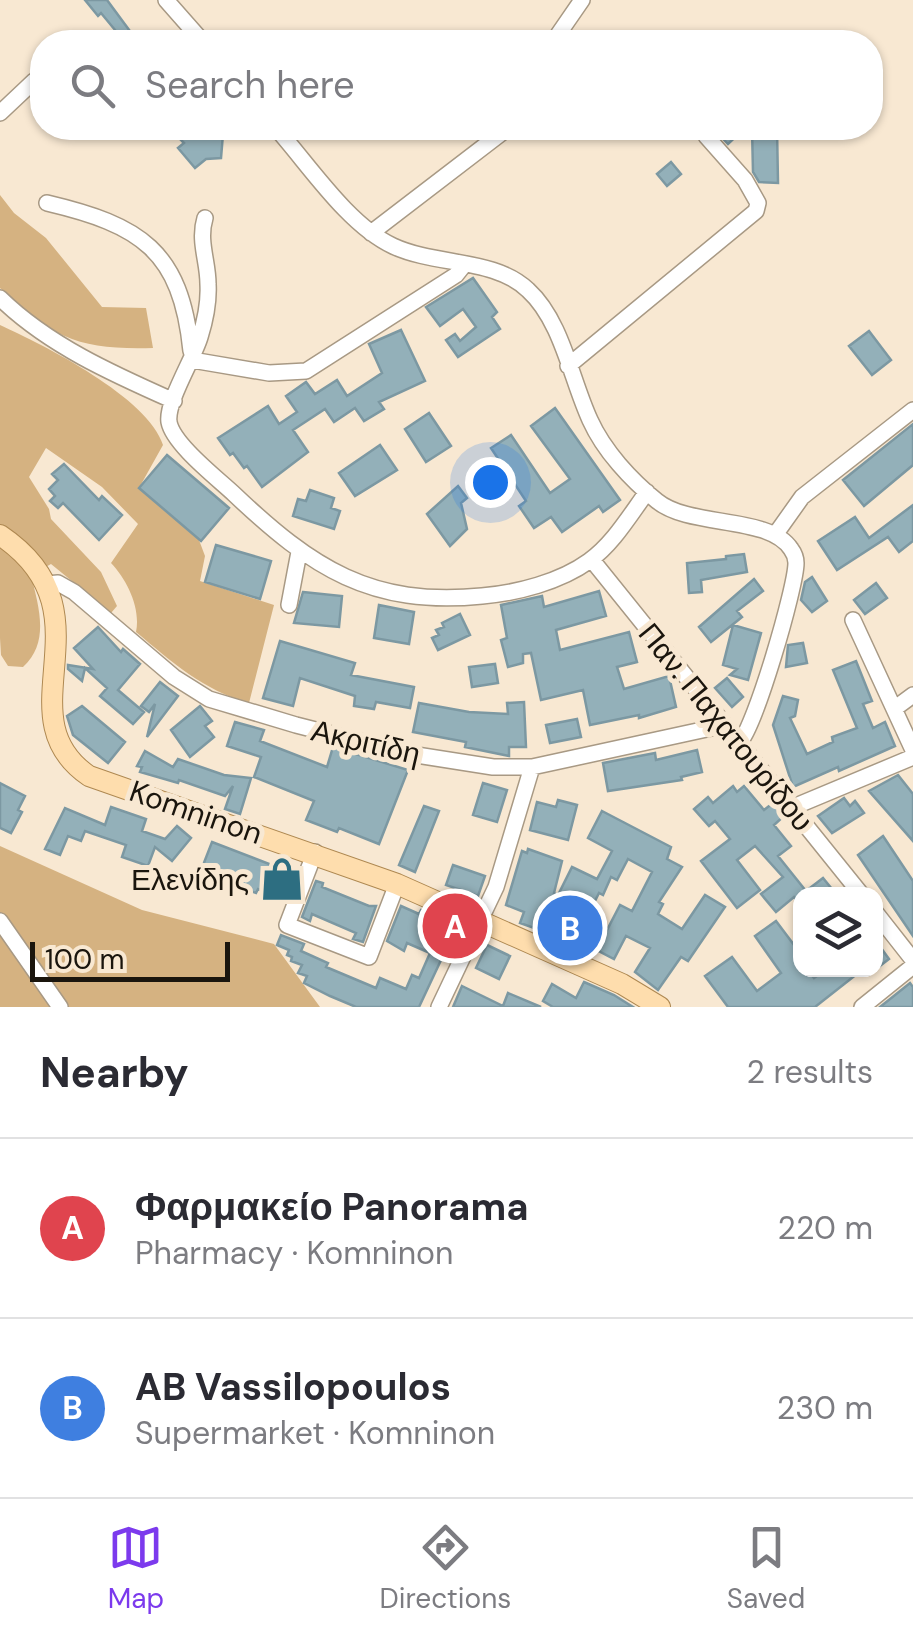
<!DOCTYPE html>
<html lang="en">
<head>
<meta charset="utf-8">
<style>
  body { margin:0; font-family:"DM Sans",sans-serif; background:#f7f7f7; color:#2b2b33 }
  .controls { position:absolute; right:30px; bottom:30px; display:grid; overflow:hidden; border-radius:20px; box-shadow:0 2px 8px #0004 }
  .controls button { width:90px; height:90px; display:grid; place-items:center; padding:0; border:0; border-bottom:2px solid #e1e1e2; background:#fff; color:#2b2b33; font:50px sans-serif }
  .scale { position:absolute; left:30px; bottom:25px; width:200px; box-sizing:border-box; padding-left:10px; border:5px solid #1a150d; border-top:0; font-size:28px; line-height:35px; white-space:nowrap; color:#1a150d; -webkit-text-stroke:8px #f8e8d2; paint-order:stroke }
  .you { position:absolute; left:490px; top:482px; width:35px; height:35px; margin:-25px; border:8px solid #fff; border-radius:50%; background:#1a73e8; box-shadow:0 0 0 15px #1a73e833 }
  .badge { display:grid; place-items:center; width:65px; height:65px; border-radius:50%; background:#7c3aed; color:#fff; font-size:32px; font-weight:700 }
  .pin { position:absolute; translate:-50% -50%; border:5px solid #fff; box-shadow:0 2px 10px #0006 }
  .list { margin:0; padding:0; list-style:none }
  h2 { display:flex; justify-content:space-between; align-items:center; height:130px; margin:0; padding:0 40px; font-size:42px }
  h2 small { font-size:32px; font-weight:400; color:#7c7c81 }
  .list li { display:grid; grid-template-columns:65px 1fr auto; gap:30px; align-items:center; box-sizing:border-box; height:180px; padding:0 40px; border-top:2px solid #e1e1e2 }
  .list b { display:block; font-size:38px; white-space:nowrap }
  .list p { margin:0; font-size:32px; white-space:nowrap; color:#7c7c81 }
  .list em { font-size:32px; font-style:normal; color:#7c7c81 }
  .icon { flex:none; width:55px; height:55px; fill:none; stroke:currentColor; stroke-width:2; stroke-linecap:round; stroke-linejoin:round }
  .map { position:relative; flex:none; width:913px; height:1007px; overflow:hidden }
  .search { position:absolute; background:#fff; box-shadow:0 2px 8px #0004; left:30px; right:30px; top:30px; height:110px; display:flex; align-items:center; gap:25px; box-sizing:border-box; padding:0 35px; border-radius:40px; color:#7c7c81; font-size:38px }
  .sheet { height:490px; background:#fff }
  nav { display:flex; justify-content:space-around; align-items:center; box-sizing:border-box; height:140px; border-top:2px solid #e1e1e2; background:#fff; font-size:28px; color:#7c7c81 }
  nav a { display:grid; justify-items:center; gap:5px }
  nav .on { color:#7c3aed }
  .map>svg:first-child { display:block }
</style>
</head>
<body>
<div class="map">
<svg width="913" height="1007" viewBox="0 0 913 1007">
  <rect width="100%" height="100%" fill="#f8e8d2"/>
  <path fill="#d5b281" d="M 0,195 L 14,213 L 46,238 L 102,307 L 146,308 L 153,348 C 81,350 52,339 0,288 Z
    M 0,325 C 44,345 149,398 163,445 L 139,488 L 199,540 L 205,556 L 200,581 L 274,605 L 249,703 C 203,690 172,662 136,632 C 141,608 127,580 111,563 L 138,524 L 102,487 L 46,448 L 29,477 L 49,509 L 51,519 L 101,572 L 117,606 L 111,613 L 51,564 L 31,575 C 39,608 50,642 23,667 L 8,666 L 1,655 L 0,638 Z
    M 0,846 L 142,910 L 274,944 L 320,1007 L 0,1007 Z"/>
  <path fill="#93b0b9" stroke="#7c98a2" stroke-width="2.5" fill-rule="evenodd" d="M 85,0 L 107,0 L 138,42 L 112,42 L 120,36 L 101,13 L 98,16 Z
    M 196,128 L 204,128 L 209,132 L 216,129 L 223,134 L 221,158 L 206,159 L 195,168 L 178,148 L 184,143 L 180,139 Z
    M 713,128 L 745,128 L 728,144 Z
    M 752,128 L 777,128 L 778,183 L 759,182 L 753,172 Z
    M 671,162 L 681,174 L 667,186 L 657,174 Z
    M 473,278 L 497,312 L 492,317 L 500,329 L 458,357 L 446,340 L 455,334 L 460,341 L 476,327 L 463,309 L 440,326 L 426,307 Z
    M 401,330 L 425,381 L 379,402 L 384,409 L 364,421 L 355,408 L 334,422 L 325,409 L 293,430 L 308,452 L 262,487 L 247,466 L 244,468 L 233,453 L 230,455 L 218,438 L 268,406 L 279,424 L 297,412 L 286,396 L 306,382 L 315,394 L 337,380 L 347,396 L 382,373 L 369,344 Z
    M 869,331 L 891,360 L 872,375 L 849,346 Z
    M 555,408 L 620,500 L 603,512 L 599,506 L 562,532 L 551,517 L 534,528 L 519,506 L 526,501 L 491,448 L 511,435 L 550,493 L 570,479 L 531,426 Z
    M 429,413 L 451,446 L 426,462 L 405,429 Z
    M 913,424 L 913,465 L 864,506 L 843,480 Z
    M 380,445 L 397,470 L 355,496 L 339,473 Z
    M 167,455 L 229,508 L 201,541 L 139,488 Z
    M 64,464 L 99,500 L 102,496 L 122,515 L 99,540 L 63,503 L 58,508 L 50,501 L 55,496 L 49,489 L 58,480 L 52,474 Z
    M 458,486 L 467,498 L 461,503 L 467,529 L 450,546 L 427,514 Z
    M 310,490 L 334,498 L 331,508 L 340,511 L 334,529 L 293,516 L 298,499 L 306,501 Z
    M 913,505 L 913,541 L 899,552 L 888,537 L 837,570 L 818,541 L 855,517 L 869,538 Z
    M 216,545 L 271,561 L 260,599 L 205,582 Z
    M 744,554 L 747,572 L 701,580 L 702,592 L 689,593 L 687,563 L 726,559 L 726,556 Z
    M 812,577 L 827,601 L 812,612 L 801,600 L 805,582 Z
    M 754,579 L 763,591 L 737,611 L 742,617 L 711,642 L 699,627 Z
    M 876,583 L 887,598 L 865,614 L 854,600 Z
    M 599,591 L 606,616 L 556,630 L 560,650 L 629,632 L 637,662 L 617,667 L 624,689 L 669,676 L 676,707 L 639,718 L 639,715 L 590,725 L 583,690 L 541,700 L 531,653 L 523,654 L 523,663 L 508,667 L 501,640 L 507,638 L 501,605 L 542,596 L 544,607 Z
    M 303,592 L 342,596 L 339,627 L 294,623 Z
    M 379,605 L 414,612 L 409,644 L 374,638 Z
    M 460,614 L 470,635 L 438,650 L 432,638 L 439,635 L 436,630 L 444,627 L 442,623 Z
    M 733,625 L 761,633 L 748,680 L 730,675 L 737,669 L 723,665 Z
    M 98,627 L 121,652 L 123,649 L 140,664 L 118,690 L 144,712 L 133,724 L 100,696 L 107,688 L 85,668 L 82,681 L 68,669 L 68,665 L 93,669 L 74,648 Z
    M 280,641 L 355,663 L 351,675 L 414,687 L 410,708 L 376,702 L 374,709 L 354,706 L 355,696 L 300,678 L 293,706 L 263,698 Z
    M 803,643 L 807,663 L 786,667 L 788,645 Z
    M 856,661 L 872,701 L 863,704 L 873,728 L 885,722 L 895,746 L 839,771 L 838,767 L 793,787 L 773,725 L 783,696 L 798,700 L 795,716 L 790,718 L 807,754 L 833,742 L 832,737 L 857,728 L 833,670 Z
    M 495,664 L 498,683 L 472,687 L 469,667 Z
    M 727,678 L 743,697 L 732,707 L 715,688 Z
    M 160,682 L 178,696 L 147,737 L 155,704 L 149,712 L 141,706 Z
    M 524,702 L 526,747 L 509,747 L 509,756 L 465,747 L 466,742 L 413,732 L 419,703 L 469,712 L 508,714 L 507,703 Z
    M 82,706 L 125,742 L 108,763 L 73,735 L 67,716 Z
    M 200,706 L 212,721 L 205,726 L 214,737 L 190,757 L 171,730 Z
    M 577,719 L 581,737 L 550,743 L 546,725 Z
    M 235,722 L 264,730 L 260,741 L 327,767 L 333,747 L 408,770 L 379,844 L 339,828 L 337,832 L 306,820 L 314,801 L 254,777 L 261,757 L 227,746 Z
    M 697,750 L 702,772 L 681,777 L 682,780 L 608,791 L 603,763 L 655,753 L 656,760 Z
    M 145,751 L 173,767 L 178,759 L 224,775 L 251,778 L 240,814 L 225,809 L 233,786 L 225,796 L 179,780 L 178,783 L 140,772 L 142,767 L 137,766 Z
    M 898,775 L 913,794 L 913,841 L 869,791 Z
    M 0,783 L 25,796 L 18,810 L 22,812 L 11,833 L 0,828 Z
    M 483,783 L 507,790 L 497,822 L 473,815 Z
    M 733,786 L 737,792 L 744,786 L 764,810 L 773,803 L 784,816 L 774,825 L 791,846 L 778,856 L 806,891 L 823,878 L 836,894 L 800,894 L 800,905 L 794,897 L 776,912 L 761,894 L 783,877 L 755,846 L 737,860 L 760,890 L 737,908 L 701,861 L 730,839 L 715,821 L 709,826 L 694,809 L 708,797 L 713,803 Z
    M 844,798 L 850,806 L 855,801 L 864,813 L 832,833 L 818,816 Z
    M 558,800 L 577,805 L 568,840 L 530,830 L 537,802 L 556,807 Z
    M 424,806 L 439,811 L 415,872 L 399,865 Z
    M 111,807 L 146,819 L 142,831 L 165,839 L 177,826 L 191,838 L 172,861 L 155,847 L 148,866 L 122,857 L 126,845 L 85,831 L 81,841 L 68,836 L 60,855 L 45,849 L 65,808 L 105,825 Z
    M 602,811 L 671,847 L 667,859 L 682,867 L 659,902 L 663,904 L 658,914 L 682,929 L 705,895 L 725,907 L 688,961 L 681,957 L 658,990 L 635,972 L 650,948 L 626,936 L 614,959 L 585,944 L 582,950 L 535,926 L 534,928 L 520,923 L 524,912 L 506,905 L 522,851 L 527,853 L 528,849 L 562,861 L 554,893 L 558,895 L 572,867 L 597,879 L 612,851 L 588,838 ZM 628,859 L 652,872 L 632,911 L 620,905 L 607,930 L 586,919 L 599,893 L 603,895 L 611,877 L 617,880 Z
    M 883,836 L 913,881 L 913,936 L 858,855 Z
    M 212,842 L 295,874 L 284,900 L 258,889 L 256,893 L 200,873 Z
    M 453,865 L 485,876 L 478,896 L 446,885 Z
    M 316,881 L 323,883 L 322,887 L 369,906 L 376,906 L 363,942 L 353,939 L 356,933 L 312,914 L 310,921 L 302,917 Z
    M 401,906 L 419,914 L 421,910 L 458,926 L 446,960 L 442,958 L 419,1007 L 356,1007 L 330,996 L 304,983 L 307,976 L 298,973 L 302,965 L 291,961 L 292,957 L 287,955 L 289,950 L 277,945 L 281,935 L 304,944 L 301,951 L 328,963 L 326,967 L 376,988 L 380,978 L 406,989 L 412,975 L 419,978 L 430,953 L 407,943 L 404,951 L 387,941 Z
    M 776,921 L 800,953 L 800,970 L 807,970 L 814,978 L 825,970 L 862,970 L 815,1007 L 728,1007 L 705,976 L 732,957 L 757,991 L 781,973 L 755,936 Z
    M 876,941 L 889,959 L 876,969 Z
    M 487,945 L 510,956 L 499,979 L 476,968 Z
    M 584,982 L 614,995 L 633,1007 L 553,1007 L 543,1001 L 552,984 L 576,998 Z
    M 910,983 L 913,987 L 913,1007 L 880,1007 Z
    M 462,986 L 503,1006 L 508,993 L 541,1007 L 453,1007 Z"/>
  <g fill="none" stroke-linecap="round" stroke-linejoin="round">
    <g stroke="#a89984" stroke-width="18">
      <path id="minor" d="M 166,0 L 203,42
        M 553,42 L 582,0
        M 0,113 L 34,81
        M 276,128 C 309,165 348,225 393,246 C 436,266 495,258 528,290 C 562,321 571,379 590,420 C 604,451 631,480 657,501 C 690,528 769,515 791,549 C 794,553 796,558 796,563 C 796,587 755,728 739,743
        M 47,203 C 140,225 181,250 191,351
        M 205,218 C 198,241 208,261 208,284 C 209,301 205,321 200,337 C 194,358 166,402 169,422 C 173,444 217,478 234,494 C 312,568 371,607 482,596 C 517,593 560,582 589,561 C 613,544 630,515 647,492
        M 371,233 L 508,128
        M 0,298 C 48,345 113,374 174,401
        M 192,360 L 269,373 L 306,371 L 456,275 L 464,265
        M 568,366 L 756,211 L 758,203 L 745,180 L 706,136
        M 775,535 L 802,497 L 913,410
        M 592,560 L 861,894
        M 46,584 L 58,583 L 74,592 L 174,677 L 209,699 L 296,725 L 410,754 L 493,767 L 532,767 L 725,725
        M 289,605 L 299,552
        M 853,620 L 913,750
        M 894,709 L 913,695
        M 791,808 L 913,757
        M 315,852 L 287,925 L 369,957 L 397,884
        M 876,913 L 913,960
        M 0,921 L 60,1007
        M 439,1007 L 496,887 L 532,767
        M 862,1007 L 913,966"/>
    </g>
    <g stroke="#ae8851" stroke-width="22">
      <path id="major" d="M 0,535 C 116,613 0,715 89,776 L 397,884 L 622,984 L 660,1007"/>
    </g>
    <use href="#minor" stroke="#fff" stroke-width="15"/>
    <use href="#major" stroke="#feddad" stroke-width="20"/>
  </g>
  <defs>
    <g id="shop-bare" transform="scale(3.45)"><path d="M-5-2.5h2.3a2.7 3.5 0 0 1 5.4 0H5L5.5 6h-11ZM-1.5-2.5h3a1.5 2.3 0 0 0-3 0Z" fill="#2d6e81" stroke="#f8e8d2" stroke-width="2.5" paint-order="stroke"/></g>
  </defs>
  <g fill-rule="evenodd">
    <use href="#shop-bare" x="282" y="879"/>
  </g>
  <g text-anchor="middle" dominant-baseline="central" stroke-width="10" stroke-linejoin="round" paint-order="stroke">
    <g font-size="30" fill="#1a150d" stroke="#f8e8d2">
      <text transform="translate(726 727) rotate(51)">Παν. Παχατουρίδου</text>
      <text transform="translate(366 742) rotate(13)">Ακριτίδη</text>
      <text transform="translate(196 812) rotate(19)">Komninon</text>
    </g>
    <g font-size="30" fill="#1a150d" stroke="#f8e8d2" text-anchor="end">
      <text x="249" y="879">Ελενίδης</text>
    </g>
  </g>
</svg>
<div class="controls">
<button><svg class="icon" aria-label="layers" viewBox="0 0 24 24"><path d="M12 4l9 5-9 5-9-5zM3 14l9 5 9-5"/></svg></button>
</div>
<div class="scale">100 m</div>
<div class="you"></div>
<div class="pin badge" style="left:455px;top:926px;background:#e0444e">A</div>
<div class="pin badge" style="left:570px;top:928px;background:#3f7fe0">B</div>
<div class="search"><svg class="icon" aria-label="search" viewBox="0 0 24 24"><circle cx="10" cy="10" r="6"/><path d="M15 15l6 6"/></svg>Search here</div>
</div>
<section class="sheet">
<h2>Nearby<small>2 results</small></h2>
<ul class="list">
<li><span class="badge" style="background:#e0444e">A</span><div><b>Φαρμακείο Panorama</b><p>Pharmacy · Komninon</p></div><em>220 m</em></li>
<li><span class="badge" style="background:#3f7fe0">B</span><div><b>AB Vassilopoulos</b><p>Supermarket · Komninon</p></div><em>230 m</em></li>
</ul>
</section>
<nav>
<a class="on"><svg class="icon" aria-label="map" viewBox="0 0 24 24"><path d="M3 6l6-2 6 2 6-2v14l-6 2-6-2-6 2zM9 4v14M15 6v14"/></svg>Map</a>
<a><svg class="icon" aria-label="directions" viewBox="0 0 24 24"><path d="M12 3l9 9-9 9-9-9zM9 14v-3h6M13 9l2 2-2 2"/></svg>Directions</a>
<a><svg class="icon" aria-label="saved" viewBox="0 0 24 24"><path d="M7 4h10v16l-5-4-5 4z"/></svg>Saved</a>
</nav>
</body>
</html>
